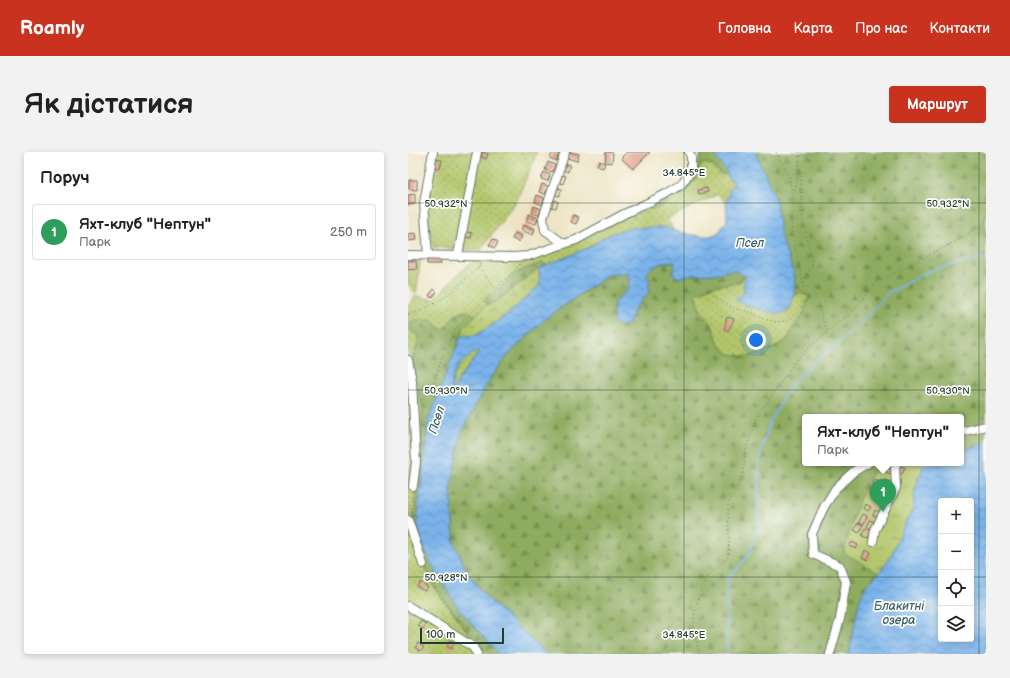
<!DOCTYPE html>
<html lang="uk">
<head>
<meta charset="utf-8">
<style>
  body { margin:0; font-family:"Balsamiq Sans",sans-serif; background:#f2f2f2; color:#222 }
  .controls { position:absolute; right:12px; bottom:12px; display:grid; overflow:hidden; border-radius:4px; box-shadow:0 2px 6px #0003 }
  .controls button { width:36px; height:36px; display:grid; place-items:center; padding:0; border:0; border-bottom:1px solid #e0e0e0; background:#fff; color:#222; font:20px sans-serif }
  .scale { position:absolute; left:12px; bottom:10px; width:84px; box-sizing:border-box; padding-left:4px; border:2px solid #1f3d34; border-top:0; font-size:11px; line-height:14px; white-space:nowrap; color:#1f3d34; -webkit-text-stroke:3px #fdfcf7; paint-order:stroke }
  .you { position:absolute; left:348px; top:188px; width:14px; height:14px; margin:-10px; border:3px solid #fff; border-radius:50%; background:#1a73e8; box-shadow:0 0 0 6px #1a73e833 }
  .badge { display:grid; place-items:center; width:26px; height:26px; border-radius:50%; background:#c8321e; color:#fff; font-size:13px; font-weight:700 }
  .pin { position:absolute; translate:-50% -33px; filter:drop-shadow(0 1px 2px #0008) }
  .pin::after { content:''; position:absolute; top:21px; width:14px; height:12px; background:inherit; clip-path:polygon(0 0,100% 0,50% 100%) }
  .popup { position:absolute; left:394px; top:262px; width:162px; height:52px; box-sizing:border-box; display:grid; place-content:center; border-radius:4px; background:#fff; filter:drop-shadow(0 1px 3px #0005); font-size:13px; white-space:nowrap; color:#767676 }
  .popup b { font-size:15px; color:#222 }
  .popup::after { content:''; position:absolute; left:50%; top:100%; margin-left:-8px; border:8px solid transparent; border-top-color:#fff }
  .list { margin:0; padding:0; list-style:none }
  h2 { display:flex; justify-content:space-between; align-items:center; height:52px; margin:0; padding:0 16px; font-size:17px }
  h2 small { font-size:13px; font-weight:400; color:#767676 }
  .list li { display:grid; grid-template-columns:26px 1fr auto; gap:12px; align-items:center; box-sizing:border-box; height:56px; margin:0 8px 8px; padding:0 8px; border:1px solid #e0e0e0; border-radius:4px }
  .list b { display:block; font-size:15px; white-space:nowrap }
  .list p { margin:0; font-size:13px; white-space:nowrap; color:#767676 }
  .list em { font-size:13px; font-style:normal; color:#767676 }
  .icon { flex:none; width:22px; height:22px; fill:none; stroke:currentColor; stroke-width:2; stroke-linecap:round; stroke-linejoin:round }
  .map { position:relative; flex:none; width:578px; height:502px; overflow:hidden; border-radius:4px }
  header { display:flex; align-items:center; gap:24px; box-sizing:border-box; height:56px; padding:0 20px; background:#c8321e; color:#fff }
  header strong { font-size:19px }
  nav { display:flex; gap:22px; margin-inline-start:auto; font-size:14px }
  .intro { display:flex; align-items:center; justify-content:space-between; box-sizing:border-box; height:96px; padding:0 24px }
  h1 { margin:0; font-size:28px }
  .button { padding:10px 18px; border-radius:4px; background:#c8321e; color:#fff; font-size:14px; font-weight:700 }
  main { display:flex; gap:24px; padding:0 24px }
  aside { flex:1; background:#fff; border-radius:4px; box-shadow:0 2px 6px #0003 }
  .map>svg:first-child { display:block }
</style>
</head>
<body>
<header>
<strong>Roamly</strong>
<nav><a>Головна</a><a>Карта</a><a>Про нас</a><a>Контакти</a></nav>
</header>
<div class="intro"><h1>Як дістатися</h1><a class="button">Маршрут</a></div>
<main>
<aside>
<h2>Поруч<small></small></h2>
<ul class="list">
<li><span class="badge" style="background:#2e9e5b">1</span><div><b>Яхт-клуб &quot;Нептун&quot;</b><p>Парк</p></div><em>250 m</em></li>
</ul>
</aside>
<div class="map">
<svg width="578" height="502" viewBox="0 0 578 502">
  <defs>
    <pattern id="grass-dots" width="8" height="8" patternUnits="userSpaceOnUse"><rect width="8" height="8" fill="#b3c66a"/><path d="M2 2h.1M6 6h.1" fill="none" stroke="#91a258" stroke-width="1.8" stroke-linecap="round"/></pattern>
    <pattern id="forest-firs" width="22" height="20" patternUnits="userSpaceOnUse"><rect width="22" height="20" fill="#8eab5e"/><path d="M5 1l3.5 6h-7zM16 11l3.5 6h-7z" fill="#738c4e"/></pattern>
    <pattern id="wetland-marsh" width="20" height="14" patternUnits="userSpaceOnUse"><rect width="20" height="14" fill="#b3c66a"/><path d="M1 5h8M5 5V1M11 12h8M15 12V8" fill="none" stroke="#91a258"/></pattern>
    <pattern id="park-tufts" width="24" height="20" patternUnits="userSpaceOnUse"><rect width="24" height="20" fill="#b3c66a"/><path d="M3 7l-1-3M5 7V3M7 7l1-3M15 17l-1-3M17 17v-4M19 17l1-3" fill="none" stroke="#91a258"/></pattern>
    <pattern id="water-waves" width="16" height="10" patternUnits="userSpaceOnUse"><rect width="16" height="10" fill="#7ab3ea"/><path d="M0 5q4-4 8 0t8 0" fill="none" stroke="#6393be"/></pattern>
  </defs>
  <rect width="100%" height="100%" fill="#fdfcf7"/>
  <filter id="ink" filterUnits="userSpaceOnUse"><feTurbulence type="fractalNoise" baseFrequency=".025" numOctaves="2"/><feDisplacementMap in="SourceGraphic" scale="8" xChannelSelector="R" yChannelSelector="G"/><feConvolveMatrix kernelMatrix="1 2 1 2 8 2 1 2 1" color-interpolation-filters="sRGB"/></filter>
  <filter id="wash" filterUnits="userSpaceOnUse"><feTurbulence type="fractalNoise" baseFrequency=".012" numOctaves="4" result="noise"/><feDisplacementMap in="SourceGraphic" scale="16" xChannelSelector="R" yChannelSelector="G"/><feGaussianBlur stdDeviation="0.9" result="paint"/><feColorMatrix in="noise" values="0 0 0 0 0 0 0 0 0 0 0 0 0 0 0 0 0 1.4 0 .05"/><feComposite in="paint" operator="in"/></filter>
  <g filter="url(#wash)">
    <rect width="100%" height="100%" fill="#ede3c3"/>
    <path fill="url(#grass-dots)" stroke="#69824f" d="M 27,0 L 129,0 L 109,48 L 72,99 L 25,95 C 19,65 19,29 27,0 Z
      M 294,11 C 309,12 305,19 316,23 L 319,21 L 321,28 L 324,28 L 326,31 L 326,34 L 323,35 L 318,51 L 310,42 L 259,67 L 266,79 L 257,75 L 200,83 L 180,96 L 139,113 C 120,105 91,137 77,148 L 79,153 L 67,163 L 57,159 C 53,161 48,162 45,165 C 40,170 41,175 33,177 L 10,168 L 1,171 L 0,174 L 0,154 L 8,144 L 26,148 L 46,126 L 65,109 L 104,110 L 122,107 L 218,65 L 242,56 L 244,58 C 254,54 272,46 279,38 C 286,30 289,18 294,11 Z
      M 0,105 L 13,105 L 8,142 L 0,132 Z
      M 337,124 C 340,134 335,141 329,149 C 346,158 364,156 382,157 L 386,144 L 391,141 L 401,144 L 395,164 L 386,174 L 380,187 L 366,196 L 339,205 L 319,201 L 311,192 L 304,173 L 292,158 L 288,141 L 305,134 L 332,130 Z
      M 0,174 L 1,177 L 10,183 L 10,192 L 4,206 L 15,259 L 7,355 L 4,371 L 26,434 L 71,495 L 84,502 L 0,502 L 0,329 L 4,307 L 0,221 Z
      M 69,197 L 71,200 L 69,203 L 51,227 L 47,236 L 43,239 L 45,227 L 51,212 Z"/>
    <path fill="url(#forest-firs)" stroke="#567449" d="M 294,0 L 305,0 L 319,21 L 316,23 C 305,19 309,12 294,11 C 291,15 290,23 287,28 C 279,40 256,56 242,57 L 242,56 C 256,48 275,41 284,27 C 289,19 290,9 294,0 Z
      M 347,0 L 578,0 L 578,290 L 553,300 L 553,265 L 397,265 L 397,311 L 471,311 C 452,337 444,369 436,400 L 471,421 L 458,434 L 451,449 L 441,502 L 138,502 L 78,445 L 59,420 L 46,390 L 43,334 L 54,279 L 83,225 L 103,200 L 138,166 L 202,122 L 223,122 L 221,136 L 206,151 L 205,159 L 221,172 L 225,159 L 232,153 L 237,123 L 240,118 L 251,112 L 266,109 L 271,125 L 282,123 L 305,122 L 326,118 L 337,124 L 332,130 L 305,134 L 288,142 L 292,158 L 304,173 L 311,192 L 319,201 L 339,205 L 366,196 L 380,187 L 386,174 L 395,164 L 401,144 L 391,141 L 386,144 L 387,124 L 373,86 L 367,45 Z
      M 134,111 L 139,113 L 131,116 L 90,149 L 79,153 L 77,148 L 108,121 Z
      M 57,159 L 67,163 L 56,176 L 20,269 L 15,395 L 28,420 L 50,456 L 91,502 L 84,502 L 71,495 L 26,434 L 12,407 L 4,371 L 7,355 L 15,259 L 4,206 L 10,192 L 10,183 C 5,180 0,178 1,171 C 8,167 16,168 24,168 L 33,177 C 41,176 40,170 45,165 C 48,162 54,161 57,159 Z"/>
    <path fill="url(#wetland-marsh)" stroke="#69824f" d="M 131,116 L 132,133 L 99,163 L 69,184 L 53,184 L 56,175 L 78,153 L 90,149 Z"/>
    <path fill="url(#park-tufts)" stroke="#69824f" d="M 471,311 L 516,312 L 507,337 L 505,357 L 498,369 L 483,404 L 471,421 L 436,401 C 444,369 452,337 471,311 Z"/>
    <path fill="url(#water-waves)" stroke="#4c788f" fill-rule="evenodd" d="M 305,0 L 347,0 L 367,45 L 373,86 L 387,124 L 386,144 L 382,157 C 380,158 377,161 374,161 C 366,163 331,153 327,146 L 332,144 L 337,140 C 335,135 335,130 338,127 L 337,124 L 326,118 L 305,122 L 282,123 L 271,126 L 267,124 L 265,120 L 267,111 L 266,109 C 256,109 243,113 238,123 L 241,127 L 241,140 L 225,159 L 221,172 L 212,174 L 205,170 L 206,151 L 221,136 L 222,122 L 201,122 L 138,166 L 103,200 L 83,225 L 54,279 L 43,334 L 46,390 L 59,420 L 78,445 L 138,502 L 91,502 L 50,456 L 28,420 L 15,395 L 9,369 L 20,269 L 53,184 L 69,183 L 99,163 L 132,133 L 131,116 L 180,96 L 200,83 L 221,76 L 257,75 L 266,79 L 291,84 L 302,84 L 310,81 L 319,68 L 318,51 L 323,35 L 326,34 L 326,31 L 324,28 L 321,28 L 319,21 ZM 69,198 L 71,200 L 69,203 L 51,227 L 47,236 L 43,238 C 45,216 53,211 69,198 Z
      M 578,290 L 578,502 L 441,502 L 451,449 L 458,434 L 471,421 L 483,404 L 498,369 L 505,357 L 507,337 L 516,312 L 553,311 L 553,300 ZM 533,349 L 563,349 L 563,487 L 533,487 Z"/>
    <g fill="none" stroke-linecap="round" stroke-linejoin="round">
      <path stroke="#7ab3ea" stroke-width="1.5" d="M 319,502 L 319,428 L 341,403 L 350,375 L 351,307 L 362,270 L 386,228 L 453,171 L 480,141 L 523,118 L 574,106 L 578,107"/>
    </g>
    <g id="blocks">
      <path fill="#e19981" d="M 75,0 L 80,2 L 78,7 L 73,5 Z
        M 145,0 L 151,2 L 148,9 L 142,6 Z
        M 161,0 L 171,2 L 169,9 L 159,6 Z
        M 198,0 L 205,1 L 204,11 L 197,10 Z
        M 219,0 L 242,0 L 225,17 L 213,6 Z
        M 28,7 L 34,8 L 32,17 L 26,15 Z
        M 191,9 L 197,11 L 195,16 L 189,14 Z
        M 140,10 L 147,13 L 144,20 L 137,18 Z
        M 155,11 L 162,13 L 160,20 L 152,17 Z
        M 136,20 L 142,23 L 140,29 L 133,27 Z
        M 151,22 L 158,24 L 155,32 L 148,29 Z
        M 1,28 L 9,28 L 9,38 L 1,37 Z
        M 134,32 L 140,34 L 137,42 L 131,40 Z
        M 147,35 L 154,37 L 151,44 L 144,42 Z
        M 299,36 L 300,40 L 291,42 L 290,38 Z
        M 7,42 L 7,52 L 0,53 L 0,43 Z
        M 129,43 L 136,46 L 134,53 L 127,50 Z
        M 144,47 L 150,50 L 148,56 L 141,54 Z
        M 126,54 L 133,57 L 131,63 L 124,61 Z
        M 121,62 L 130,66 L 128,72 L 118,69 Z
        M 165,63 L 171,65 L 168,72 L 163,70 Z
        M 115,73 L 127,77 L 125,83 L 113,78 Z
        M 58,80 L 64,81 L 63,86 L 57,85 Z
        M 8,81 L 9,88 L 0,89 L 0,82 Z
        M 107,81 L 114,84 L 111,90 L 104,87 Z
        M 85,87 L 90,90 L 87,96 L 81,93 Z
        M 32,105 L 33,112 L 19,112 L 19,106 Z
        M 0,109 L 8,109 L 9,117 L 0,118 Z
        M 26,137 L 29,140 L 24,146 L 21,143 Z
        M 319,165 L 326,167 L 320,179 L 316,177 Z
        M 478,314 L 484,318 L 481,322 L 476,318 Z
        M 492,314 L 497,316 L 494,322 L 489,320 Z
        M 465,327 L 470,329 L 469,334 L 464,332 Z
        M 477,328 L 486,331 L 483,338 L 474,334 Z
        M 463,337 L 470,339 L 468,345 L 461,342 Z
        M 473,337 L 480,339 L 478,344 L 471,341 Z
        M 457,352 L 463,355 L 460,359 L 455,356 Z
        M 467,358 L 472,361 L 470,365 L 465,363 Z
        M 455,362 L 459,364 L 456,372 L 451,370 Z
        M 462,368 L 467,370 L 464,377 L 459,375 Z
        M 450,371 L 455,373 L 451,381 L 446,378 Z
        M 457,376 L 463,379 L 460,386 L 454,384 Z
        M 444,390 L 450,393 L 448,397 L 441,394 Z
        M 457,398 L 463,401 L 460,408 L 454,406 Z
        M 12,430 L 20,435 L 17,439 L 9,435 Z
        M 13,469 L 18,472 L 15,477 L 10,474 Z
        M 42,488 L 46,491 L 43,497 L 39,494 Z
        M 10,491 L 16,495 L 13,499 L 7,496 Z"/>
    </g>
  </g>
  <g filter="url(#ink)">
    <use href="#blocks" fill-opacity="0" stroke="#677766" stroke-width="1"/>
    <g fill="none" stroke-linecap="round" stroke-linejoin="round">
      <g stroke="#677766" stroke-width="10">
        <path id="minor" d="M 156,92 L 137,78 L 135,66 L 157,0
          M 0,103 L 105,105 L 120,104 L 168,88 L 216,62 L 258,42 L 273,33 L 283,18 L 283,5 L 281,0
          M 20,103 L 16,51 L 25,0
          M 50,103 L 69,0
          M 0,208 L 4,229 L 8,310 L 5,334
          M 553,280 L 578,274
          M 0,368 L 15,412
          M 465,390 L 467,378 L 488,336 L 487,315 L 489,311
          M 0,454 L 65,495 L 69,502
          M 422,502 L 432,467 L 438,430 L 432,414 L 405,402 L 404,382 L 416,355 L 428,336 L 445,320 L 460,311"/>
      </g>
      <path stroke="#677766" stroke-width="1" stroke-dasharray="1 3" stroke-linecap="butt" d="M 391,0 L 395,68 L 405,113 L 395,130 L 406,141 L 419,179
        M 392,4 L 394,0
        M 385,46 L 389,28 L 391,7
        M 71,115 L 87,136
        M 305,143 L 328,157 L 343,160 L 356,167 L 369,170 L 379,169 L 391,159 L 396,143 L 395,130 L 384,85 L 383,69 L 385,46 L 381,23 L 368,0
        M 0,162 C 28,157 51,133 71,115 L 72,111
        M 12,248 L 23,240 L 34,205 L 46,179 L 113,111
        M 1,361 L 4,340
        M 18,418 L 31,443 L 59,482
        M 292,502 L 286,482 L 286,463 L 292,441 L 300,424 L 320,405 L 321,388 L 320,353 L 335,323 L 337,300 L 348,266 L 389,207 L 429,171 L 444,161 L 469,130 L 552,87 L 578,70"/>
      <use href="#minor" stroke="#fff" stroke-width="8"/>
    </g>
  </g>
  <path fill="none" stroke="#1f3d34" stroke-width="1" stroke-opacity="0.45" d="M 276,0 L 276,502M 571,0 L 571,502M 0,51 L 578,51M 0,238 L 578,238M 0,425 L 533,425M 563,425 L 578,425"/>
  <g text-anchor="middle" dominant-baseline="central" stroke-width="3.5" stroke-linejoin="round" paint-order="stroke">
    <g font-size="12" font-style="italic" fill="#3a606b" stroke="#fdfcf7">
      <text x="342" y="91">Псел</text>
      <text transform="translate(29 268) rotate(-72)">Псел</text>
      <text x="491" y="454">Блакитні<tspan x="491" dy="14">озера</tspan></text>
    </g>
  </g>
  <g font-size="10" text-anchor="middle" fill="#1f3d34" stroke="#fdfcf7" stroke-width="3.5" stroke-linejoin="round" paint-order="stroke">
    <text x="276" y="24">34.845°E</text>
    <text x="38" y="55">50.932°N</text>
    <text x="540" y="55">50.932°N</text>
    <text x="38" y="242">50.930°N</text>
    <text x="540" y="242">50.930°N</text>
    <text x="38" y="429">50.928°N</text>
    <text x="276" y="486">34.845°E</text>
  </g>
</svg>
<div class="controls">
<button>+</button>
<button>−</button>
<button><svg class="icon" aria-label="locate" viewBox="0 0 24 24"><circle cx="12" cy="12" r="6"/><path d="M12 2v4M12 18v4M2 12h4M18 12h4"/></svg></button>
<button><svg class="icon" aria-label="layers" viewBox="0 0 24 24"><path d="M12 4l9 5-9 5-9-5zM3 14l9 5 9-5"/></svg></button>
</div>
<div class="scale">100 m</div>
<div class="you"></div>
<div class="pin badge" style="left:475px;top:360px;background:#2e9e5b">1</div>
<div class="popup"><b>Яхт-клуб &quot;Нептун&quot;</b>Парк</div>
</div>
</main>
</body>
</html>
